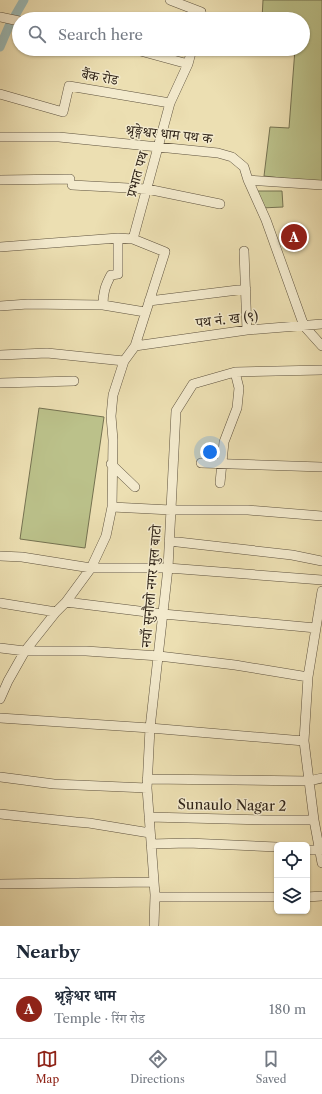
<!DOCTYPE html>
<html lang="en">
<head>
<meta charset="utf-8">
<style>
  body { margin:0; font-family:"Libre Caslon Text","Noto Serif Devanagari",serif; background:#f2f2f3; color:#1f2937 }
  .controls { position:absolute; right:12px; bottom:12px; display:grid; overflow:hidden; border-radius:6px; box-shadow:0 1px 3px #0004 }
  .controls button { width:36px; height:36px; display:grid; place-items:center; padding:0; border:0; border-bottom:1px solid #e0e1e3; background:#fff; color:#1f2937; font:20px sans-serif }
  .you { position:absolute; left:210px; top:452px; width:14px; height:14px; margin:-10px; border:3px solid #fff; border-radius:50%; background:#1a73e8; box-shadow:0 0 0 6px #1a73e833 }
  .badge { display:grid; place-items:center; width:26px; height:26px; border-radius:50%; background:#8f2418; color:#fff; font-size:13px; font-weight:700 }
  .pin { position:absolute; translate:-50% -50%; border:2px solid #fff; box-shadow:0 1px 4px #0006 }
  .list { margin:0; padding:0; list-style:none }
  h2 { display:flex; justify-content:space-between; align-items:center; height:52px; margin:0; padding:0 16px; font-size:17px }
  h2 small { font-size:13px; font-weight:400; color:#747a83 }
  .list li { display:grid; grid-template-columns:26px 1fr auto; gap:12px; align-items:center; box-sizing:border-box; height:60px; padding:0 16px; border-top:1px solid #e0e1e3 }
  .list b { display:block; font-size:15px; white-space:nowrap }
  .list p { margin:0; font-size:13px; white-space:nowrap; color:#747a83 }
  .list em { font-size:13px; font-style:normal; color:#747a83 }
  .icon { flex:none; width:22px; height:22px; fill:none; stroke:currentColor; stroke-width:2; stroke-linecap:round; stroke-linejoin:round }
  .map { position:relative; flex:none; width:322px; height:926px; overflow:hidden }
  .search { position:absolute; background:#fff; box-shadow:0 1px 3px #0004; left:12px; right:12px; top:12px; height:44px; display:flex; align-items:center; gap:10px; box-sizing:border-box; padding:0 14px; border-radius:22px; color:#747a83; font-size:15px }
  .sheet { height:112px; background:#fff }
  nav { display:flex; justify-content:space-around; align-items:center; box-sizing:border-box; height:56px; border-top:1px solid #e0e1e3; background:#fff; font-size:11px; color:#747a83 }
  nav a { display:grid; justify-items:center; gap:2px }
  nav .on { color:#8f2418 }
  .map>svg:first-child { display:block }
</style>
</head>
<body>
<div class="map">
<svg width="322" height="926" viewBox="0 0 322 926">
  <rect width="100%" height="100%" fill="#ecdfb2"/>
  <filter id="stains"><feTurbulence type="fractalNoise" baseFrequency=".005" numOctaves="4"/><feColorMatrix values="0 0 0 0 .2 0 0 0 0 .09 0 0 0 0 .02 0 0 0 .5 -.17"/></filter>
  <radialGradient id="worn" r=".72"><stop offset=".6" stop-color="#630" stop-opacity="0"/><stop offset="1" stop-color="#630" stop-opacity=".3"/></radialGradient>
  <path fill="#bbc18a" stroke="#757251" d="M 263,0 L 322,0 L 322,183 L 264,176 L 270,127 L 289,128 L 295,49 L 303,49 L 303,19 L 262,19 Z
    M 253,191 L 282,191 L 283,207 L 261,208 Z
    M 39,408 L 104,417 L 85,548 L 20,539 Z"/>
  <g fill="none" stroke-linecap="round" stroke-linejoin="round">
    <path stroke="#9cbab6" stroke-width="9" d="M 0,47 L 9,26 L 24,0"/>
    <g stroke="#5e523e" stroke-width="10">
      <path id="minor" d="M 170,0 L 201,12 L 199,19
        M 0,17 L 19,21
        M 133,49 L 188,64
        M 0,94 L 63,112 L 69,86 L 170,103
        M 0,137 L 59,137 L 218,153 L 232,157 L 244,167 L 248,180 L 322,185
        M 0,180 L 70,179
        M 248,180 L 266,220 L 304,326 L 322,346
        M 72,185 L 147,189 L 220,204
        M 133,239 L 170,103 L 188,64 L 192,49
        M 0,247 L 118,238 L 133,239 L 165,252 L 135,346 L 124,361 L 113,395 L 111,416 L 113,440 L 112,507 L 106,536 L 91,568 L 66,602 L 56,612 L 25,651 L 8,681 L 0,699
        M 244,251 L 247,330
        M 149,301 L 246,289
        M 103,305 C 103,293 105,286 111,275 L 118,274 L 118,238
        M 0,306 L 28,304 L 103,305 L 145,312
        M 135,346 L 247,330 L 322,324
        M 0,355 L 47,353 L 124,361
        M 0,383 L 74,381
        M 201,463 L 322,467
        M 111,464 L 135,487
        M 220,483 L 224,442 L 237,408 L 239,388 L 235,372
        M 112,507 L 171,510 L 248,510 L 322,516
        M 169,541 L 292,555 L 322,561
        M 0,556 L 22,557 L 91,568 L 168,568 L 322,580
        M 322,591 L 308,677 L 304,741 L 314,820 L 322,863
        M 66,602 L 163,614 L 316,628
        M 0,603 L 56,612
        M 0,648 L 25,651 L 86,651 L 159,656 L 235,665 L 308,677
        M 0,718 L 150,728 L 304,741
        M 0,777 L 54,784 L 147,788
        M 147,779 L 309,781 L 322,778
        M 0,814 L 76,822 L 89,823 L 150,833
        M 149,817 L 267,820 L 314,820
        M 151,844 L 188,843 L 277,847
        M 307,850 L 320,850
        M 0,884 L 153,882
        M 155,897 L 277,897
        M 307,897 L 322,896
        M 154,926 L 155,895 L 147,788 L 150,728 L 168,568 L 176,411 L 193,384 L 235,372 L 322,370"/>
    </g>
    <use href="#minor" stroke="#f3eacd" stroke-width="9"/>
  </g>
  <g text-anchor="middle" dominant-baseline="central" stroke-width="3" stroke-linejoin="round" paint-order="stroke">
    <g font-size="14" fill="#2f2318" stroke="#f3eacd">
      <text transform="translate(100 77) rotate(10)">बैंक रोड</text>
      <text transform="translate(169 134) rotate(6)">श्रृङ्गेश्वर धाम पथ क</text>
      <text transform="translate(137 174) rotate(-74)">प्रभात पथ</text>
      <text transform="translate(227 319) rotate(-7)">पथ नं. ख (९)</text>
      <text transform="translate(151 586) rotate(-85)">नयाँ सुनौलो नगर मुल बाटो</text>
      <text transform="translate(232 805) rotate(1)">Sunaulo Nagar 2</text>
    </g>
  </g>
  <rect width="100%" height="100%" filter="url(#stains)"/>
  <rect width="100%" height="100%" fill="url(#worn)"/>
</svg>
<div class="controls">
<button><svg class="icon" aria-label="locate" viewBox="0 0 24 24"><circle cx="12" cy="12" r="6"/><path d="M12 2v4M12 18v4M2 12h4M18 12h4"/></svg></button>
<button><svg class="icon" aria-label="layers" viewBox="0 0 24 24"><path d="M12 4l9 5-9 5-9-5zM3 14l9 5 9-5"/></svg></button>
</div>
<div class="you"></div>
<div class="pin badge" style="left:294px;top:237px">A</div>
<div class="search"><svg class="icon" aria-label="search" viewBox="0 0 24 24"><circle cx="10" cy="10" r="6"/><path d="M15 15l6 6"/></svg>Search here</div>
</div>
<section class="sheet">
<h2>Nearby<small></small></h2>
<ul class="list">
<li><span class="badge">A</span><div><b>श्रृङ्गेश्वर धाम</b><p>Temple · रिंग रोड</p></div><em>180 m</em></li>
</ul>
</section>
<nav>
<a class="on"><svg class="icon" aria-label="map" viewBox="0 0 24 24"><path d="M3 6l6-2 6 2 6-2v14l-6 2-6-2-6 2zM9 4v14M15 6v14"/></svg>Map</a>
<a><svg class="icon" aria-label="directions" viewBox="0 0 24 24"><path d="M12 3l9 9-9 9-9-9zM9 14v-3h6M13 9l2 2-2 2"/></svg>Directions</a>
<a><svg class="icon" aria-label="saved" viewBox="0 0 24 24"><path d="M7 4h10v16l-5-4-5 4z"/></svg>Saved</a>
</nav>
</body>
</html>
